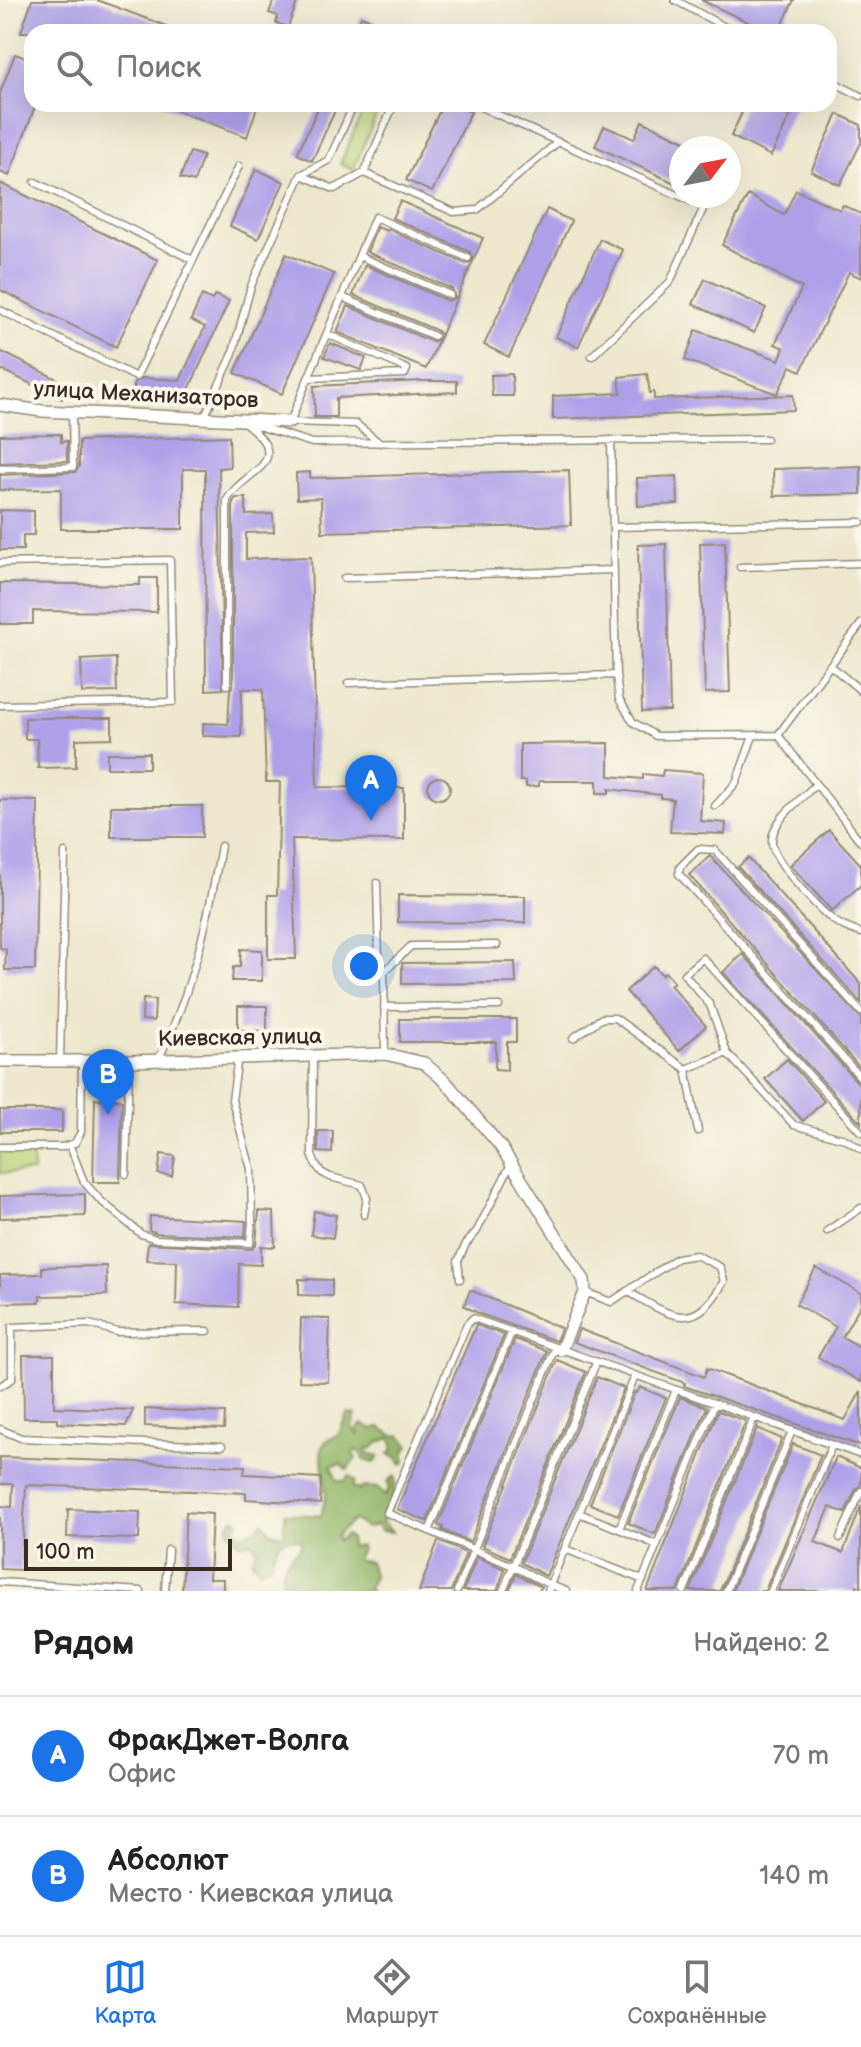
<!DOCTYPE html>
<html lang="ru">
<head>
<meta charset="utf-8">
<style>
  body { margin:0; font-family:"Balsamiq Sans",sans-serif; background:#f6f6f6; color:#222 }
  .compass { position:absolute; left:669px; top:136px; width:72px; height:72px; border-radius:50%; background:#fff; box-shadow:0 8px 32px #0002; rotate:58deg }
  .scale { position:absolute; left:24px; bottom:20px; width:208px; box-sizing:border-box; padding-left:8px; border:4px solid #3b2a1e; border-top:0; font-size:22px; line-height:28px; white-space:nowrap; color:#3b2a1e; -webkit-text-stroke:6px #fbf7ec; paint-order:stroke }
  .you { position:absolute; left:364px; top:966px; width:28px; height:28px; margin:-20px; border:6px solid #fff; border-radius:50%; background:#1a73e8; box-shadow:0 0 0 12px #1a73e833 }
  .badge { display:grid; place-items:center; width:52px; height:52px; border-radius:50%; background:#1a73e8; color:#fff; font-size:26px; font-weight:700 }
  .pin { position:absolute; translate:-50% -66px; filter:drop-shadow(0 2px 4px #0008) }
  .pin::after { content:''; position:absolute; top:42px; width:28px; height:24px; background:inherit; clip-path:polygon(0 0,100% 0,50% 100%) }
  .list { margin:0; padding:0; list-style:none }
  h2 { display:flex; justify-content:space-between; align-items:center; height:104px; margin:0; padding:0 32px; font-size:34px }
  h2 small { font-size:26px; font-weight:400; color:#767676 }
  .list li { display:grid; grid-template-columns:52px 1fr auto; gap:24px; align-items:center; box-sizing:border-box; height:120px; padding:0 32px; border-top:2px solid #e0e0e0 }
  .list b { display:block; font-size:30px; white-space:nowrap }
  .list p { margin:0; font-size:26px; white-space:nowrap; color:#767676 }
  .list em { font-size:26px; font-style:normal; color:#767676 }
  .icon { flex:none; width:44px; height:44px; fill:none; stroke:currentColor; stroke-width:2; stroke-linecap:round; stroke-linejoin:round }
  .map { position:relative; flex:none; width:861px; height:1591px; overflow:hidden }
  .search { position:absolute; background:#fff; box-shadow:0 8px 32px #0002; left:24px; right:24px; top:24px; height:88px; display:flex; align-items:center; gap:20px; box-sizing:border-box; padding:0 28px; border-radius:24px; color:#767676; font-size:30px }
  .sheet { height:344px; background:#fff }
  nav { display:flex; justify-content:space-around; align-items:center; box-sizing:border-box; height:112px; border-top:2px solid #e0e0e0; background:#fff; font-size:22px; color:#767676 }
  nav a { display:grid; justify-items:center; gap:4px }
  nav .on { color:#1a73e8 }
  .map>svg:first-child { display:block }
</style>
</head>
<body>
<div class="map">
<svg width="861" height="1591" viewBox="0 0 861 1591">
  <rect width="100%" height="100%" fill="#fbf7ec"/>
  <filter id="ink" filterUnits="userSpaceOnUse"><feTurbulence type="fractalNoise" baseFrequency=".0125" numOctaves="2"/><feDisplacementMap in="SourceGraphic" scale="16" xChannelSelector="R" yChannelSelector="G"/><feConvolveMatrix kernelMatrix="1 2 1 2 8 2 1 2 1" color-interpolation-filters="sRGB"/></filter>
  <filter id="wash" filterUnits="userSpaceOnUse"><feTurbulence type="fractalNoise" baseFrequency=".006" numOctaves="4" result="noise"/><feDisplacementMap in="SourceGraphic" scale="32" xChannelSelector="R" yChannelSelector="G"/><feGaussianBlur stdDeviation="1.8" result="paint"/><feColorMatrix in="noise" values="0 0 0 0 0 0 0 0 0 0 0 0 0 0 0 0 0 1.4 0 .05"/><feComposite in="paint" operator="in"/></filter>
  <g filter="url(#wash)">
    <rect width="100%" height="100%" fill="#ede8cd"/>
    <path fill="#bbd67b" stroke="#7b804c" stroke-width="2" d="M 366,104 L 378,104 L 379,109 L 353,170 L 340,164 Z
      M 32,1150 L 33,1172 L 0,1173 L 0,1151 Z"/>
    <path fill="#94b76b" stroke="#687044" stroke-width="2" d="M 348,1414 L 356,1415 L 352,1426 L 357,1435 L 359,1434 L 357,1429 L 362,1424 L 373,1429 L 380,1427 L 395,1436 L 401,1435 L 409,1445 L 405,1452 L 405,1462 L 402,1464 L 398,1458 L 389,1454 L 394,1448 L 391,1438 L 379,1442 L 373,1448 L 366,1449 L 367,1453 L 379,1456 L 375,1463 L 364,1460 L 360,1452 L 354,1450 L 353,1454 L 356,1458 L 347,1470 L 341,1464 L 331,1466 L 337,1481 L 344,1481 L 349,1476 L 355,1481 L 353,1487 L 359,1490 L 364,1487 L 378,1488 L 385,1496 L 389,1489 L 388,1481 L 395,1476 C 397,1491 391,1510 381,1522 L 392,1532 L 380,1531 L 377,1525 L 366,1528 L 353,1520 L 336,1536 L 338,1541 L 346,1535 L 350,1538 L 351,1547 L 360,1546 L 362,1549 L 356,1558 L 358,1561 L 369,1562 L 374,1577 L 368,1587 L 370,1591 L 287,1591 C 276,1573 285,1560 300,1548 L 301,1540 L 290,1538 L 280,1541 L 272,1557 L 272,1563 L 260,1570 L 252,1561 L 256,1549 L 252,1542 L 240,1544 L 229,1531 L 229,1525 L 233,1519 L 238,1520 L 239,1522 L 235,1527 L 241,1536 L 259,1527 L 263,1521 L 271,1532 L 282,1535 L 284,1533 L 285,1513 L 321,1516 L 326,1495 L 321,1449 L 326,1441 L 338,1435 Z"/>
    <g id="blocks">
      <path fill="#ae9fe9" d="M 32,0 L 97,0 L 182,32 L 21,32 Z
        M 274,0 L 298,0 L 288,27 L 276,23 L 278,16 L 269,13 Z
        M 701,0 L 794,0 L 779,32 L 769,32 Z
        M 361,16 L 399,32 L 355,32 Z
        M 15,54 L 32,60 L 32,104 L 36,104 L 9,176 L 0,172 L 0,93 Z
        M 160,104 L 258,104 L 247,137 Z
        M 320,104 L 338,104 L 312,161 L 297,154 Z
        M 443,104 L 454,104 L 471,112 L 432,192 L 406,180 Z
        M 746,104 L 796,104 L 771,156 L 731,136 Z
        M 838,114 L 861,125 L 861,143 L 840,185 L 811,171 Z
        M 642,121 L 700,148 L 681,148 L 681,186 L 595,146 L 604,126 L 634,139 Z
        M 190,152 L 203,156 L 194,182 L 180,178 Z
        M 256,169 L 284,182 L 258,239 L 230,226 Z
        M 0,183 L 158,260 L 116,347 L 0,290 Z
        M 796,190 L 840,210 L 843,205 L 861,214 L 861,278 L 849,272 L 801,371 L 791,366 L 777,394 L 685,360 L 696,330 L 779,360 L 784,348 L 775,344 L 802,288 L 722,245 L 748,195 L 784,215 Z
        M 400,201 L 483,238 L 426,369 L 337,332 L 348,306 L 432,342 L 439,339 L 440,334 L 436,330 L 353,295 L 365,265 L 448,301 L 455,298 L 452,289 L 367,252 L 377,227 L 387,231 L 388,229 L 466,264 L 473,261 L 470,252 L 392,218 Z
        M 547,209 L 571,221 L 509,357 L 484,345 Z
        M 600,239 L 623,250 L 578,347 L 556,337 Z
        M 286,254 L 334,274 L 282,394 L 235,373 Z
        M 705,279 L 766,308 L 754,333 L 693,304 Z
        M 202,295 L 212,300 L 215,295 L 229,301 L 187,394 L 134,392 L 134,383 L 142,378 L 180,380 L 205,327 L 191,320 Z
        M 330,343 L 366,358 L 361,370 L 324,357 Z
        M 0,351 L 69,385 L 62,399 L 0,369 Z
        M 512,374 L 513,396 L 492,396 L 491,375 Z
        M 647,374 L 650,393 L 654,392 L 654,399 L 793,395 L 794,410 L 553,419 L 553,396 L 621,393 L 619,377 Z
        M 423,381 L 457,381 L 457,392 L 336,398 L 336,417 L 313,417 L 315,416 L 314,386 Z
        M 61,434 L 61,442 L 67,441 L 67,461 L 0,463 L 0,435 Z
        M 229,436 L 230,467 L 219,468 L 223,689 L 206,690 L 205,469 L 183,469 L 183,529 L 61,529 L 61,489 L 0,490 L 0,475 L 75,472 L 79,467 L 79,441 Z
        M 861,466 L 861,494 L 774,496 L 773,469 Z
        M 569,470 L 571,525 L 322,532 L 321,498 L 297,499 L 296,473 L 310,472 L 310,478 Z
        M 677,476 L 678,504 L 638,506 L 637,478 Z
        M 236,498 L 246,498 L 246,515 L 273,514 L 274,532 L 246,533 L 246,559 L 311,557 L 317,787 L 404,788 L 404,840 L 292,839 L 296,959 L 268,959 L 268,895 L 277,895 L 280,782 L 266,782 L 263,689 L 242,689 L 241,737 L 203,736 L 203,723 L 228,724 L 230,690 L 233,685 L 233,502 Z
        M 0,510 L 34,511 L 34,535 L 23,535 L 23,550 L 0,550 Z
        M 725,542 L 730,692 L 705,693 L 700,543 Z
        M 666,544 L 670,711 L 642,712 L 638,545 Z
        M 140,578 L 157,578 L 157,612 L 33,611 L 33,624 L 0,624 L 0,583 L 140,585 Z
        M 116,658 L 117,692 L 82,693 L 81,660 Z
        M 25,718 L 112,718 L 112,738 L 76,739 L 76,767 L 38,768 L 37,739 L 25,739 Z
        M 609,743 L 609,776 L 643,779 L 643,774 L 662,776 L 663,770 L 703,773 L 700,821 L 726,823 L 725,834 L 670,832 L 673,799 L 661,798 L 661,795 L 609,789 L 609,793 L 597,793 L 597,781 L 539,781 L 539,786 L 526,787 L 526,781 L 520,781 L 520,744 Z
        M 107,753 L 149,753 L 149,768 L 107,768 Z
        M428 788a11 11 0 1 1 22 0a11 11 0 1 1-22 0Z
        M 0,800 L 38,801 L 35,970 L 5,970 L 6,949 L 0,948 Z
        M 111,806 L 202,806 L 202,837 L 111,837 Z
        M 829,830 L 861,865 L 861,885 L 832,911 L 790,865 Z
        M 710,856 L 861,1018 L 861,1069 L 689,875 Z
        M 748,858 L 861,984 L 861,1003 L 738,867 Z
        M 398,895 L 525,896 L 525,923 L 398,922 Z
        M 241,949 L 262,950 L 262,981 L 232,981 L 233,967 L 240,967 Z
        M 743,954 L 857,1082 L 861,1084 L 861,1123 L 723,972 Z
        M 515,962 L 516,983 L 402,984 L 402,963 Z
        M 654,966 L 662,975 L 665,972 L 674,982 L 670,985 L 706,1026 L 679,1051 L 626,991 Z
        M 143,999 L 155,1000 L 154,1021 L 142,1020 Z
        M 238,1006 L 267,1006 L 267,1031 L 238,1030 Z
        M 400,1019 L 516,1019 L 516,1042 L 507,1042 L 507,1070 L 495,1069 L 496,1042 L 400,1042 Z
        M 787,1059 L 824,1101 L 803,1121 L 765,1079 Z
        M 95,1099 L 122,1100 L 120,1182 L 93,1182 Z
        M 0,1110 L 62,1110 L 62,1132 L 0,1132 Z
        M 318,1131 L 333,1131 L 332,1153 L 318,1152 Z
        M 161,1154 L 175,1156 L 172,1176 L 158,1174 Z
        M 85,1194 L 85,1216 L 0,1218 L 0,1196 Z
        M 259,1211 L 274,1212 L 275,1247 L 261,1246 L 261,1265 L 239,1264 L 238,1307 L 176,1304 L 177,1261 L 146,1260 L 148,1243 L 252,1249 L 256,1244 Z
        M 314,1211 L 336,1215 L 333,1238 L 311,1235 Z
        M 150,1216 L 246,1221 L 245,1237 L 157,1233 L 149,1230 Z
        M 106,1266 L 107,1295 L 40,1296 L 40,1302 L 0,1303 L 0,1275 L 42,1274 L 42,1267 Z
        M 816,1268 L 861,1293 L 861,1304 L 842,1337 L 861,1347 L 861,1382 L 818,1357 L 836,1327 L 796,1304 Z
        M 299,1279 L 332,1280 L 332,1296 L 299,1295 Z
        M 470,1290 L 561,1328 L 556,1341 L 480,1314 L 464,1306 Z
        M 301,1318 L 330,1319 L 328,1382 L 299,1381 Z
        M 476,1325 L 504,1335 L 427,1521 L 423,1520 L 397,1509 Z
        M 579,1329 L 704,1377 L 707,1368 L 845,1420 L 861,1391 L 861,1446 L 684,1386 L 685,1383 L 574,1342 Z
        M 515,1339 L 547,1351 L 470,1542 L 442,1530 L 443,1527 L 438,1525 Z
        M 23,1355 L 54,1355 L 54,1407 L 133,1410 L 126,1426 L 57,1423 L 57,1418 L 24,1418 Z
        M 557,1360 L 586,1372 L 510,1558 L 482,1546 Z
        M 597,1377 L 624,1388 L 546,1576 L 521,1563 Z
        M 640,1387 L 666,1398 L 618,1515 L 590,1504 L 635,1392 L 637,1393 Z
        M 680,1397 L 707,1407 L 655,1534 L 628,1523 Z
        M 145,1409 L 225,1413 L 224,1429 L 145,1426 Z
        M 718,1411 L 746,1421 L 678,1591 L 647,1591 Z
        M 758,1425 L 757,1428 L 782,1439 L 720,1591 L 690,1591 Z
        M 793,1444 L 821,1455 L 765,1591 L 732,1591 Z
        M 0,1457 L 245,1466 L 244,1474 L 321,1478 L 320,1504 L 246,1499 L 246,1493 L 26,1485 L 21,1570 L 0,1569 L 0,1506 L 12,1507 L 13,1484 L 0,1484 Z
        M 836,1457 L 861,1468 L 861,1485 L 856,1489 L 845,1513 L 830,1507 L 815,1542 L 843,1553 L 861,1506 L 861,1587 L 857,1585 L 855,1591 L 778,1591 Z
        M 68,1509 L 140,1512 L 139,1539 L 67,1537 Z
        M 186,1512 L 212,1514 L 209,1579 L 223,1579 L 223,1591 L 182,1591 Z
        M 438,1541 L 466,1553 L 451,1591 L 419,1591 Z
        M 477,1557 L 505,1569 L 497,1591 L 463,1591 Z
        M 516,1574 L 541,1587 L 539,1591 L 509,1591 Z"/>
    </g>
  </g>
  <g filter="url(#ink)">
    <use href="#blocks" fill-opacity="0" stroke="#948976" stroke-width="2"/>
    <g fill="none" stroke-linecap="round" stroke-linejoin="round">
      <g stroke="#948976" stroke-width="9">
        <path id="lane" d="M 675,0 L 734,32
          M 829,80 L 861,96
          M 474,104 L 704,207 L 670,282 L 592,356
          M 364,173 L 454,212 L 477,210 L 558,142
          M 301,175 L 334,189 L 364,173 L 394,104
          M 35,182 L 193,260
          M 359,256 L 450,295
          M 342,297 L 434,336
          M 0,310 L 136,377 L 239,166
          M 309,378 L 405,374 L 407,369 L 327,334
          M 204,418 L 232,356 L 251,286 L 301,175 L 329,160 L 354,104
          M 252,424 L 312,443 L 766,439
          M 380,443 L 356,424 L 290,422 L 375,217 L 468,258
          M 0,469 L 73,467 L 72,412
          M 613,527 L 861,522
          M 0,563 L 170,560 L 173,702 L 0,705
          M 740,567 L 861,563
          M 344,578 L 614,570
          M 861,624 L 778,735 L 861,842
          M 830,665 L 861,691
          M 616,675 L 619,699 L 633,722 L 656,736 L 778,735
          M 348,683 L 616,675 L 611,440
          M 227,685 L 227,500 C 243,470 298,464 245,423
          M 816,784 C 802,799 771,820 772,842 C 773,861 814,904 828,916 C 838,925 849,929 861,933
          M 715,806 L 736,783 L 753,736
          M 377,883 L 379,960 L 384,972
          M 384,1007 L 499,1006
          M 861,1012 L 715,850 L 698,849 L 680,867 L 679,874 L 861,1078
          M 573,1038 L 602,1018 L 615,1018 L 686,1069
          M 385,1054 L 384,972 L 411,946 L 497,945
          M 313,1056 L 312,1155 L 315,1163 L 321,1172 L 330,1177 L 362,1185 L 367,1198 L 364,1215
          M 158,1060 C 192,992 208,921 221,846
          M 60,1061 L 65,853
          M 698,1131 L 686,1069 L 727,1053
          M 861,1132 L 703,958 L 684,974 L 710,1005 L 727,1053 L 794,1125 L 845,1139 L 861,1149
          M 70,1146 L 84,1182 L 100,1200 L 141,1234 L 156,1239 L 250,1243 L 252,1222 L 251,1169 L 232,1100 L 238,1057
          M 0,1147 L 62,1147 L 75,1143 L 81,1132 L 82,1061
          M 126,1174 L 129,1062
          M 827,1231 L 861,1208
          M 460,1279 L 458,1261 L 466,1244 L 477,1231 L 512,1162
          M 585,1292 L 611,1302 L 677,1258 L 696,1255 L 720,1267 L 724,1281 C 694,1336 671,1316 627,1291
          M 0,1386 L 12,1379 L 12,1327 L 89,1324 L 117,1332 L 208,1331
          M 0,1429 L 21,1438 L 222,1446
          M 579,1513 L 619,1529 L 676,1390
          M 619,1529 L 657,1545
          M 429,1531 L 512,1331
          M 840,1538 L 861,1491
          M 565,1549 L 643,1580
          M 0,1582 L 141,1591
          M 165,1591 L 168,1550
          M 457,1591 L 555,1348
          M 503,1591 L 596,1363
          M 548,1591 L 550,1585 L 513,1566 L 387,1513 L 467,1324 L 473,1318 L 861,1455
          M 566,1591 L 550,1585 L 635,1376
          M 638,1591 L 715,1403
          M 684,1591 L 754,1418
          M 726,1591 L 792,1431
          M 771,1591 L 832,1445"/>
      </g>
      <g stroke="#948976" stroke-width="14">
        <path id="street" d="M 0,405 L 42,411 L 290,422
          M 0,1061 L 129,1061 L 385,1054 L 424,1063 L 446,1082 L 501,1147 L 584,1280 L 585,1292 L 561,1350"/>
      </g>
      <use href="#lane" stroke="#fff" stroke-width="6"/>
      <use href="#street" stroke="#fff" stroke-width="11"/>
    </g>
  </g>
  <g text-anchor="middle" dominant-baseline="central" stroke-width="8" stroke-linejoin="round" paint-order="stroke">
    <g font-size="22" fill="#3b2a1e" stroke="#fbf7ec">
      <text transform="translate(146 395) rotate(3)">улица Механизаторов</text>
      <text transform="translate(240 1038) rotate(-1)">Киевская улица</text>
    </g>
  </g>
</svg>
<svg class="compass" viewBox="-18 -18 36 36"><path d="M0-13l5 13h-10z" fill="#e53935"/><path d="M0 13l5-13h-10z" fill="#767676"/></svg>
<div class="scale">100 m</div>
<div class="you"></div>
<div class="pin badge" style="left:371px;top:821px">A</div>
<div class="pin badge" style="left:108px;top:1115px">B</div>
<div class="search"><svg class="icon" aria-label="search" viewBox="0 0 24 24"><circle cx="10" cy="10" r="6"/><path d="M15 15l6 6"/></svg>Поиск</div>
</div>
<section class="sheet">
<h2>Рядом<small>Найдено: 2</small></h2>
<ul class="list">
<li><span class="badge">A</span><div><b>ФракДжет-Волга</b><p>Офис</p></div><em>70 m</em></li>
<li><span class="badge">B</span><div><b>Абсолют</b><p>Место · Киевская улица</p></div><em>140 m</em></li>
</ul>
</section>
<nav>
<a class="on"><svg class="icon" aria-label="map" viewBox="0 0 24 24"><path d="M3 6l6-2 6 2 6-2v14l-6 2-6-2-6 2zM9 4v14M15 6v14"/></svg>Карта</a>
<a><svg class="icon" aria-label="directions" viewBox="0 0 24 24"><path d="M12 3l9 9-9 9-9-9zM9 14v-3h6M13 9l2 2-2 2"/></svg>Маршрут</a>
<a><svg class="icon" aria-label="saved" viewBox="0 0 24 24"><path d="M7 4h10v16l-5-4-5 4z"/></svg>Сохранённые</a>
</nav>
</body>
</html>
